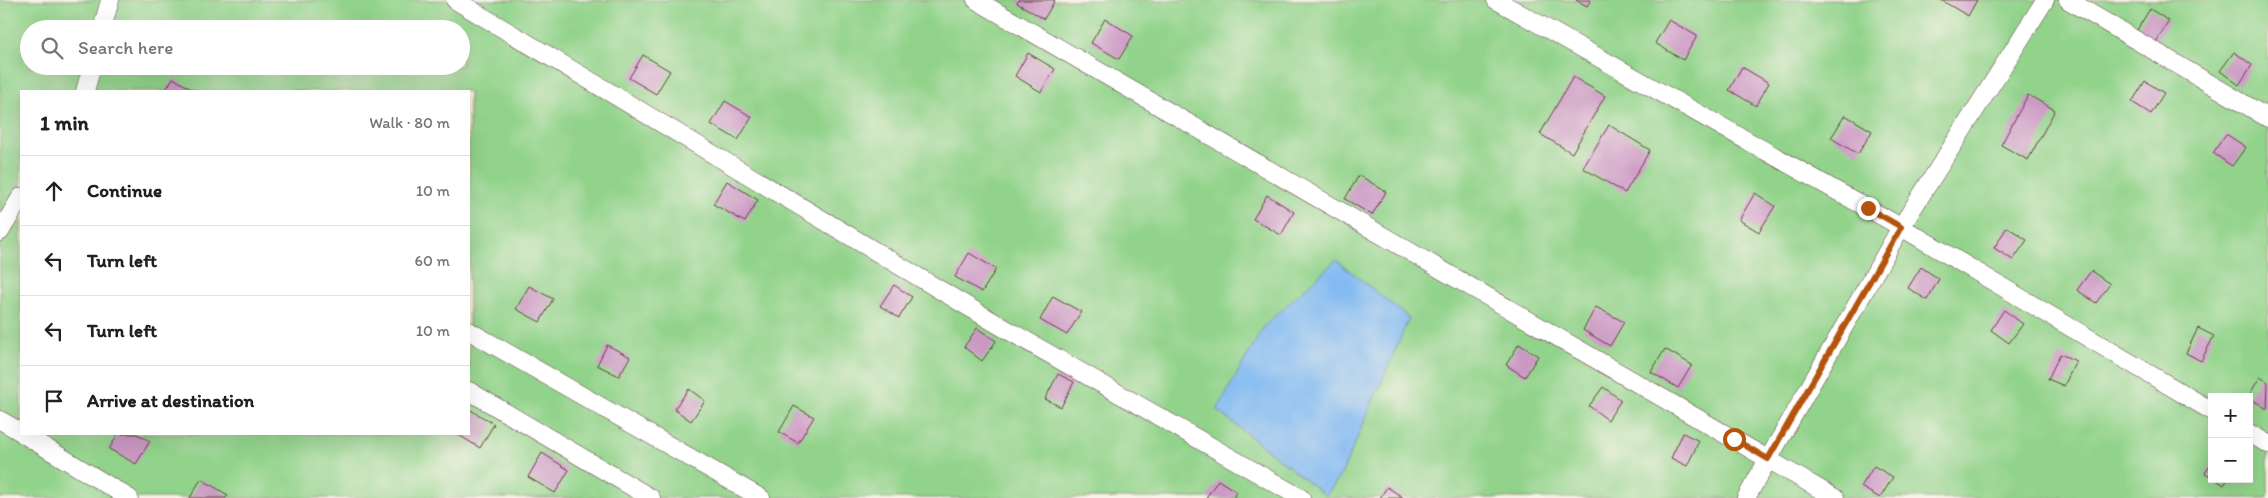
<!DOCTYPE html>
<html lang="en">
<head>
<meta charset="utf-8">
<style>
  body { margin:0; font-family:Itim,sans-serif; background:#f2f2f2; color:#202124 }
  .controls { position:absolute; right:15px; bottom:15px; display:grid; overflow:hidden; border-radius:0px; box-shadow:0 5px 20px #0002 }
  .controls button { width:45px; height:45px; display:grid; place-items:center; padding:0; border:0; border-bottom:1px solid #e0e0e0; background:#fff; color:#202124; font:25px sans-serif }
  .stop { position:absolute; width:15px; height:15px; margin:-11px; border:4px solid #b45309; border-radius:50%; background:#fff }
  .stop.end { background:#b45309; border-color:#fff; box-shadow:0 1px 5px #0008 }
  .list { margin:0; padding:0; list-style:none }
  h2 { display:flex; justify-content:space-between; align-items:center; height:65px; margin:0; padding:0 20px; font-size:21px }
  h2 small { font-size:16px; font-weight:400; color:#757577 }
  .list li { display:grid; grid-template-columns:32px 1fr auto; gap:15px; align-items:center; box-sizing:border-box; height:70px; padding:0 20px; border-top:1px solid #e0e0e0 }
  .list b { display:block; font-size:19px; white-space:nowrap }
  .list em { font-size:16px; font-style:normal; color:#757577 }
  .icon { flex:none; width:28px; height:28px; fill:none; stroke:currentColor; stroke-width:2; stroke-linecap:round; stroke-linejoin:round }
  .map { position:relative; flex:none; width:2268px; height:498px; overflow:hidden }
  .search { position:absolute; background:#fff; box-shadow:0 5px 20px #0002; left:20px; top:20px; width:450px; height:55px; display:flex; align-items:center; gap:12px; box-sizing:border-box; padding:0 18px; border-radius:28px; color:#757577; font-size:19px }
  .panel { position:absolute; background:#fff; box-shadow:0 5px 20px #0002; left:20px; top:90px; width:450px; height:345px; border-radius:0px }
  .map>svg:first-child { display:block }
</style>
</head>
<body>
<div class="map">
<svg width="2268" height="498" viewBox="0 0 2268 498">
  <rect width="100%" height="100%" fill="#f7f3e8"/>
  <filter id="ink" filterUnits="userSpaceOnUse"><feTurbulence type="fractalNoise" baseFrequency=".02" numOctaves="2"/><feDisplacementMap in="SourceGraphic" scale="10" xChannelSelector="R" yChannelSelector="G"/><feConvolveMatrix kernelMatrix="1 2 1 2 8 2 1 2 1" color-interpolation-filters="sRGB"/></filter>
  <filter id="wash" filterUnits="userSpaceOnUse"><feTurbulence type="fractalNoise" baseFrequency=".0096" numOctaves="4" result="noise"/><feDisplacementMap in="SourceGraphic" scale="20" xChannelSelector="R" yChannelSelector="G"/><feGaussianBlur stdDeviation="1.12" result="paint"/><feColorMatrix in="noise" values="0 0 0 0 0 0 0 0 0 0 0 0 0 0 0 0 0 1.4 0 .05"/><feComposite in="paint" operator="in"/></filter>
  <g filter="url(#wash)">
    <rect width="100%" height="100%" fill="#f5e8d4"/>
    <path fill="#91d38a" stroke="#6e795a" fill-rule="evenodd" d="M 0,0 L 2268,0 L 2268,498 L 0,498 ZM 29,29 L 461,29 L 461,66 L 29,66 ZM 21,91 L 469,91 L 469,434 L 21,434 ZM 2212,397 L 2249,397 L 2249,479 L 2212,479 Z"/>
    <path fill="#82baf2" stroke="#666c8e" d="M 1336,260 L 1409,318 L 1342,473 L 1326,496 L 1217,410 L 1264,326 Z"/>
    <g id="blocks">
      <path fill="#cb98c4" d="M 1019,0 L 1055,0 L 1044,19 L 1017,3 Z
        M 1576,0 L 1591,0 L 1587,6 Z
        M 1941,0 L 1977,0 L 1968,16 Z
        M 2150,9 L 2169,21 L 2156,42 L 2137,30 Z
        M 1105,19 L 1133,36 L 1119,59 L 1091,43 Z
        M 1669,20 L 1697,36 L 1683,60 L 1655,43 Z
        M 2234,52 L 2252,65 L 2239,85 L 2220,71 Z
        M 1028,53 L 1055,69 L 1041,92 L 1015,76 Z
        M 643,55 L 670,71 L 656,94 L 629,78 Z
        M 339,66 L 359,66 L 354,75 Z
        M 1742,67 L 1769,83 L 1756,106 L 1729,90 Z
        M 1573,77 L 1605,96 L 1572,153 L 1540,134 Z
        M 173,78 L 195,91 L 165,91 Z
        M 2145,81 L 2164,93 L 2151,114 L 2132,102 Z
        M 2028,95 L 2055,110 L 2028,160 L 2001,145 Z
        M 725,101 L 752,117 L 738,140 L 711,124 Z
        M 1845,115 L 1872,131 L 1858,154 L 1831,138 Z
        M 1609,125 L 1650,150 L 1625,193 L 1583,168 Z
        M 2226,134 L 2246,147 L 2232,166 L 2213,153 Z
        M 1359,175 L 1386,192 L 1372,215 L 1345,199 Z
        M 727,181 L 758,200 L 745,222 L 713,204 Z
        M 1755,193 L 1775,206 L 1759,232 L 1739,220 Z
        M 1267,195 L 1294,212 L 1281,235 L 1253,219 Z
        M 2007,227 L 2027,240 L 2013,260 L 1994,248 Z
        M 969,253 L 996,269 L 982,292 L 955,277 Z
        M 1921,267 L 1939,279 L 1927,300 L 1908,288 Z
        M 2091,271 L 2110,284 L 2096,303 L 2077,290 Z
        M 894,285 L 912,297 L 899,318 L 880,306 Z
        M 529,286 L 553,299 L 540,322 L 516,309 Z
        M 1053,296 L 1081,312 L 1067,335 L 1040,320 Z
        M 1596,307 L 1624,322 L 1610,346 L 1583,330 Z
        M 2004,310 L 2023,324 L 2009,343 L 1991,330 Z
        M 977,328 L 996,341 L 982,361 L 964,347 Z
        M 2198,328 L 2214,336 L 2201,361 L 2186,353 Z
        M 1519,344 L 1538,356 L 1525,377 L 1506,365 Z
        M 607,345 L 630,357 L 619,376 L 597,365 Z
        M 1665,349 L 1692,365 L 1678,388 L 1651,372 Z
        M 2060,354 L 2076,361 L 2064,386 L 2048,379 Z
        M 1058,374 L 1074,382 L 1061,407 L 1045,399 Z
        M 2260,377 L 2268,382 L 2267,409 L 2248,397 Z
        M 1603,387 L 1621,400 L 1608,420 L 1589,406 Z
        M 689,389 L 705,401 L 691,421 L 674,409 Z
        M 794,406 L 814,417 L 798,443 L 779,432 Z
        M 469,409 L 494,424 L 480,448 L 457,434 L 469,434 Z
        M 1683,433 L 1699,441 L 1687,466 L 1671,458 Z
        M 118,434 L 137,434 L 150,441 L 136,464 L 109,449 Z
        M 542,453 L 569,470 L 555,493 L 528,477 Z
        M 2212,463 L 2212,477 L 2205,473 Z
        M 1874,466 L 1893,477 L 1880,498 L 1861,487 Z
        M 201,479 L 228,495 L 226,498 L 190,498 Z
        M 2215,479 L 2228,479 L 2224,485 Z
        M 1218,480 L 1237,492 L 1233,498 L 1206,498 Z
        M 1387,487 L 1404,498 L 1380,498 Z"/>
    </g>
  </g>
  <g filter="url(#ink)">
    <use href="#blocks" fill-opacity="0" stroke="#643d44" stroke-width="1"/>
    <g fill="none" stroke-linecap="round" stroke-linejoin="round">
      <g stroke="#643d44" stroke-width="19">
        <path id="service" d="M 455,0 L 997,324 L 1301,498
          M 976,0 L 1835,498
          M 1496,0 L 1901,227 L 2212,411
          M 2068,0 L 2268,118
          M 102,29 L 110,0
          M 85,91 L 92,66
          M 0,232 L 21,197
          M 469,331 L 761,498
          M 469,391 L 651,498
          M 0,420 L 21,432
          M 2249,433 L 2268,444
          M 23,434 L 129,498
          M 1746,498 L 1901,227 L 2045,0"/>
      </g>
      <use href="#service" stroke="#fff" stroke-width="18"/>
    </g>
  </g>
  <g fill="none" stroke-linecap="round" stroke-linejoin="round" filter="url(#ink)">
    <path stroke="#b45309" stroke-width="6" d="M 1734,439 L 1768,459 L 1901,227 L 1868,208"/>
  </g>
</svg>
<div class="controls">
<button>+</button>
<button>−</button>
</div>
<div class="stop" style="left:1734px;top:439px"></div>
<div class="stop end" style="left:1868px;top:208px"></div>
<div class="search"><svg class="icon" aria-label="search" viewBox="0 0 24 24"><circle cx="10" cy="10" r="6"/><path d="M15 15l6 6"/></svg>Search here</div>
<section class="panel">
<h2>1 min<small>Walk · 80 m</small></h2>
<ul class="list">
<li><svg class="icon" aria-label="ahead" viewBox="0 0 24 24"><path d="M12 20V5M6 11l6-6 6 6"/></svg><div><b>Continue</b></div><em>10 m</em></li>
<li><svg class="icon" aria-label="left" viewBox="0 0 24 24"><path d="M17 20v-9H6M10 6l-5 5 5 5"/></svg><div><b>Turn left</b></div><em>60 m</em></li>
<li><svg class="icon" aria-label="left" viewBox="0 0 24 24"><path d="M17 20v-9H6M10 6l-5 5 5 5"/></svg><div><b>Turn left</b></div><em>10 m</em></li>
<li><svg class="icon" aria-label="arrive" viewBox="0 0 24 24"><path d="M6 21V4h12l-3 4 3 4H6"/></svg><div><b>Arrive at destination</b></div></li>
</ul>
</section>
</div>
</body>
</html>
